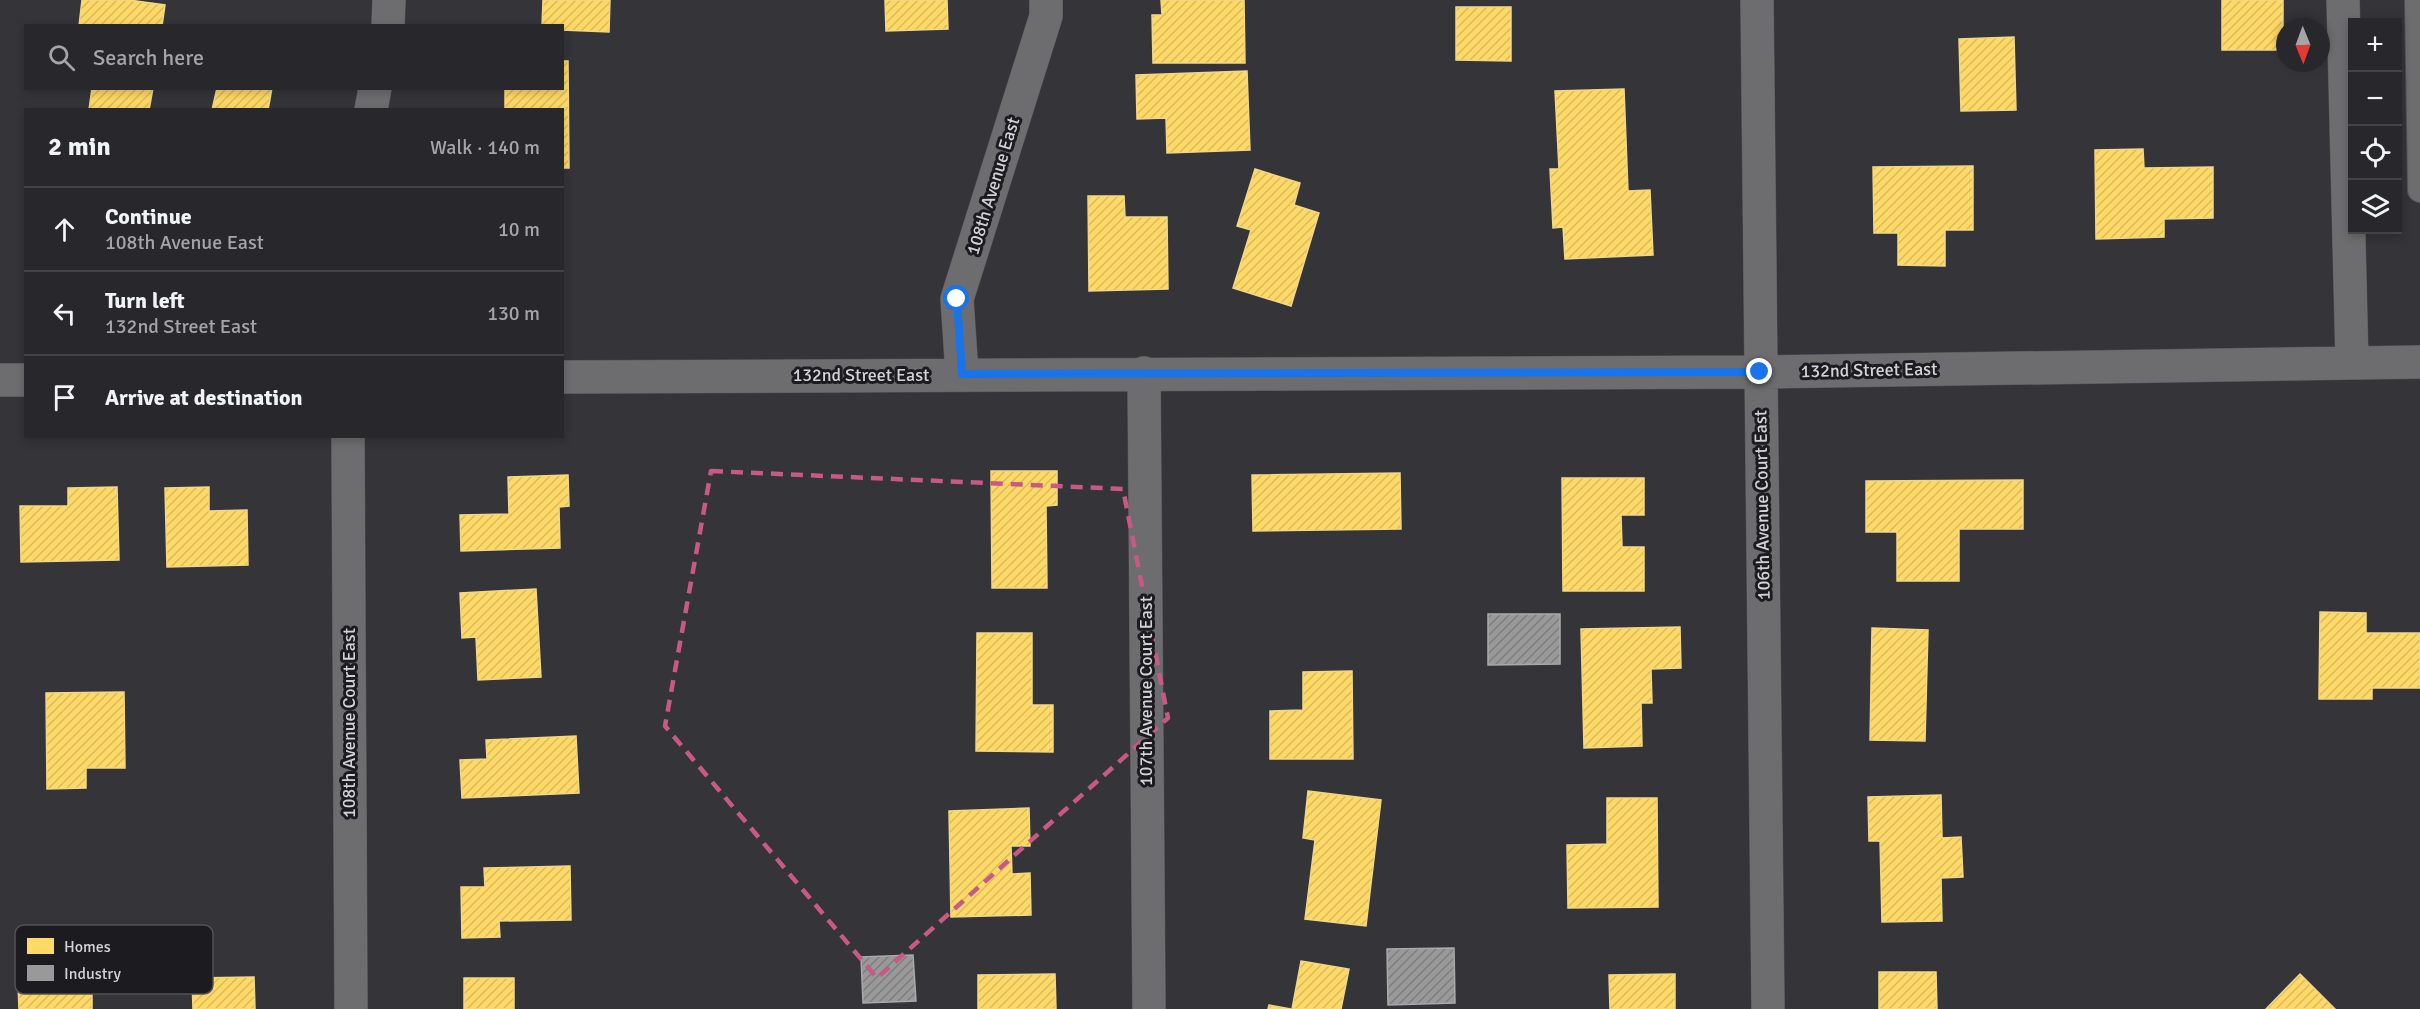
<!DOCTYPE html>
<html lang="en">
<head>
<meta charset="utf-8">
<style>
  body { margin:0; font-family:Signika,sans-serif; background:#302f33; color:#f1f3f6 }
  .controls { position:absolute; right:18px; top:18px; display:grid; overflow:hidden; border-radius:0px; box-shadow:0 3px 9px #0003 }
  .controls button { width:54px; height:54px; display:grid; place-items:center; padding:0; border:0; border-bottom:2px solid #444447; background:#28272b; color:#f1f3f6; font:30px sans-serif }
  .compass { position:absolute; left:2276px; top:18px; width:54px; height:54px; border-radius:50%; background:#28272b; box-shadow:0 3px 9px #0003; rotate:179deg }
  .stop { position:absolute; width:18px; height:18px; margin:-14px; border:4px solid #1a73e8; border-radius:50%; background:#fff }
  .stop.end { background:#1a73e8; border-color:#fff; box-shadow:0 2px 6px #0008 }
  .list { margin:0; padding:0; list-style:none }
  h2 { display:flex; justify-content:space-between; align-items:center; height:78px; margin:0; padding:0 24px; font-size:26px }
  h2 small { font-size:20px; font-weight:400; color:#a5a5a9 }
  .list li { display:grid; grid-template-columns:39px 1fr auto; gap:18px; align-items:center; box-sizing:border-box; height:84px; padding:0 24px; border-top:2px solid #444447 }
  .list b { display:block; font-size:22px; white-space:nowrap }
  .list p { margin:0; font-size:20px; white-space:nowrap; color:#a5a5a9 }
  .list em { font-size:20px; font-style:normal; color:#a5a5a9 }
  .icon { flex:none; width:33px; height:33px; fill:none; stroke:currentColor; stroke-width:2; stroke-linecap:round; stroke-linejoin:round }
  .map { position:relative; flex:none; width:2420px; height:1009px; overflow:hidden }
  .search { position:absolute; background:#28272b; box-shadow:0 3px 9px #0003; left:24px; top:24px; width:540px; height:66px; display:flex; align-items:center; gap:15px; box-sizing:border-box; padding:0 21px; border-radius:0px; color:#a5a5a9; font-size:22px }
  .panel { position:absolute; background:#28272b; box-shadow:0 3px 9px #0003; left:24px; top:108px; width:540px; height:330px; border-radius:0px }
  .map>svg:first-child { display:block }
</style>
</head>
<body>
<div class="map">
<svg width="2420" height="1009" viewBox="0 0 2420 1009">
  <defs>
    <pattern id="homes-hatch" width="6" height="6" patternUnits="userSpaceOnUse" patternTransform="scale(1.5)"><rect width="6" height="6" fill="#ffd966"/><path d="M-1 1l2-2M0 6l6-6M5 7l2-2" fill="none" stroke="#d9ba5f"/></pattern>
    <pattern id="industry-hatch" width="6" height="6" patternUnits="userSpaceOnUse" patternTransform="scale(1.5)"><rect width="6" height="6" fill="#999"/><path d="M-1 1l2-2M0 6l6-6M5 7l2-2" fill="none" stroke="#7e7e7f"/></pattern>
  </defs>
  <rect width="100%" height="100%" fill="#353439"/>
  <path fill="url(#homes-hatch)" stroke="#f2d788" stroke-width="1.5" d="M 82,0 L 129,0 L 165,5 L 162,26 L 79,26 Z
    M 543,0 L 610,0 L 609,32 L 562,30 L 562,26 L 542,26 Z
    M 885,0 L 947,0 L 948,29 L 886,31 Z
    M 1161,0 L 1244,0 L 1245,63 L 1153,63 L 1152,15 L 1162,15 Z
    M 2222,0 L 2283,0 L 2283,50 L 2222,50 Z
    M 1456,7 L 1511,7 L 1511,61 L 1456,60 Z
    M 2014,37 L 2016,110 L 1961,111 L 1959,39 Z
    M 562,61 L 568,61 L 569,168 L 562,168 L 562,110 L 505,110 L 505,88 L 562,88 Z
    M 1247,71 L 1250,150 L 1167,153 L 1166,118 L 1137,119 L 1136,75 Z
    M 92,88 L 153,88 L 149,110 L 89,110 Z
    M 217,88 L 272,88 L 268,110 L 212,110 Z
    M 1624,89 L 1628,191 L 1650,190 L 1653,255 L 1565,259 L 1563,227 L 1553,228 L 1550,169 L 1559,169 L 1555,91 Z
    M 2143,149 L 2144,168 L 2213,167 L 2213,218 L 2164,219 L 2164,237 L 2096,239 L 2095,150 Z
    M 1973,166 L 1973,230 L 1945,230 L 1945,266 L 1898,265 L 1898,233 L 1874,233 L 1873,167 Z
    M 1255,169 L 1300,183 L 1294,205 L 1319,213 L 1291,306 L 1233,288 L 1251,230 L 1237,226 Z
    M 1088,196 L 1124,196 L 1125,217 L 1167,217 L 1168,289 L 1089,291 Z
    M 991,471 L 1057,471 L 1057,505 L 1046,506 L 1047,588 L 992,588 Z
    M 1400,473 L 1401,529 L 1253,531 L 1252,475 Z
    M 568,475 L 569,506 L 559,507 L 560,548 L 461,551 L 460,515 L 509,514 L 508,477 Z
    M 1562,478 L 1644,478 L 1644,515 L 1621,515 L 1622,547 L 1644,547 L 1644,591 L 1563,591 Z
    M 2023,480 L 2023,529 L 1959,529 L 1959,581 L 1897,581 L 1897,532 L 1866,532 L 1866,481 Z
    M 117,487 L 119,560 L 21,562 L 20,506 L 68,506 L 68,488 Z
    M 209,487 L 209,511 L 247,510 L 248,565 L 167,567 L 165,488 Z
    M 536,589 L 541,677 L 478,680 L 476,637 L 462,638 L 460,593 Z
    M 2320,612 L 2366,613 L 2366,633 L 2420,633 L 2420,688 L 2372,688 L 2372,699 L 2319,699 Z
    M 1680,627 L 1681,668 L 1651,669 L 1652,703 L 1641,703 L 1642,746 L 1584,748 L 1581,629 Z
    M 1872,628 L 1928,630 L 1925,741 L 1870,740 Z
    M 977,633 L 1032,633 L 1032,705 L 1053,705 L 1053,752 L 976,751 Z
    M 1352,671 L 1353,759 L 1270,759 L 1270,711 L 1303,710 L 1303,672 Z
    M 124,692 L 125,768 L 86,768 L 86,788 L 47,789 L 46,693 Z
    M 576,736 L 579,793 L 462,798 L 460,760 L 487,759 L 486,740 Z
    M 1308,791 L 1381,800 L 1366,926 L 1305,919 L 1315,840 L 1303,838 Z
    M 1941,795 L 1942,838 L 1961,837 L 1963,877 L 1941,878 L 1942,921 L 1882,922 L 1880,841 L 1869,841 L 1868,797 Z
    M 1607,798 L 1657,798 L 1658,907 L 1568,908 L 1567,845 L 1607,844 Z
    M 1029,808 L 1030,846 L 1011,846 L 1012,874 L 1030,873 L 1031,915 L 951,917 L 949,811 Z
    M 570,866 L 571,920 L 499,921 L 500,937 L 462,938 L 461,887 L 485,887 L 484,868 Z
    M 1301,961 L 1349,969 L 1341,1009 L 1292,1009 Z
    M 1879,972 L 1936,972 L 1937,1009 L 1879,1009 Z
    M 1055,974 L 1056,1009 L 978,1009 L 978,975 Z
    M 1675,974 L 1675,1009 L 1610,1009 L 1609,975 Z
    M 2300,974 L 2335,1009 L 2266,1009 Z
    M 254,977 L 255,1009 L 193,1009 L 192,978 Z
    M 464,978 L 514,978 L 514,1009 L 464,1009 Z
    M 92,983 L 92,1009 L 19,1009 L 18,984 Z
    M 1269,1005 L 1291,1009 L 1268,1009 Z"/>
  <path fill="url(#industry-hatch)" stroke="#aaaaac" stroke-width="1.5" d="M 1488,614 L 1560,614 L 1560,664 L 1488,665 Z
    M 1454,948 L 1455,1003 L 1388,1005 L 1387,949 Z
    M 913,955 L 916,1001 L 863,1003 L 861,957 Z"/>
  <g fill="none" stroke-linecap="round" stroke-linejoin="round">
    <g stroke="#525155" stroke-width="26">
      <path id="service" d="M 2417,0 L 2420,190"/>
    </g>
    <g stroke="#525155" stroke-width="34">
      <path id="minor" d="M 1757,0 L 1768,1009
        M 2343,0 L 2352,362
        M 388,26 L 389,0
        M 371,110 L 375,88
        M 1144,373 L 1149,1009
        M 962,374 L 957,299 L 1046,16 L 1046,0
        M 562,377 L 1760,372 L 2420,362
        M 0,380 L 26,380
        M 348,436 L 351,1009"/>
    </g>
    <use href="#service" stroke="#6d6d6f" stroke-width="24"/>
    <use href="#minor" stroke="#6d6d6f" stroke-width="33"/>
  </g>
  <g fill="none" stroke-linecap="round" stroke-linejoin="round">
    <path stroke="#1a73e8" stroke-width="8" d="M 957,299 L 962,374 L 1760,372"/>
  </g>
  <path fill="none" stroke="#c85987" stroke-width="4.5" stroke-dasharray="12 8" stroke-linejoin="round" d="M 711,471 L 1123,489 L 1168,718 L 877,978 L 665,726 Z"/>
  <g text-anchor="middle" dominant-baseline="central" stroke-width="6" stroke-linejoin="round" paint-order="stroke">
    <g font-size="18" fill="#d3d2d8" stroke="#1c1b1f">
      <text transform="translate(993 186) rotate(-73)">108th Avenue East</text>
      <text transform="translate(1869 370) rotate(-1)">132nd Street East</text>
      <text x="861" y="375">132nd Street East</text>
      <text transform="translate(1762 505) rotate(-91)">106th Avenue Court East</text>
      <text transform="translate(1146 691) rotate(-90)">107th Avenue Court East</text>
      <text transform="translate(349 723) rotate(-90)">108th Avenue Court East</text>
    </g>
  </g>
  <rect x="15" y="925" width="198" height="69" rx="9" fill="#1c1b1f" stroke="#535256" stroke-width="1.5"/>
  <rect x="27" y="938" width="27" height="16" fill="#ffd966"/>
  <rect x="27" y="965" width="27" height="16" fill="#999"/>
  <g font-size="16" fill="#d3d2d8">
    <text x="64" y="952">Homes</text>
    <text x="64" y="979">Industry</text>
  </g>
</svg>
<div class="controls">
<button>+</button>
<button>−</button>
<button><svg class="icon" aria-label="locate" viewBox="0 0 24 24"><circle cx="12" cy="12" r="6"/><path d="M12 2v4M12 18v4M2 12h4M18 12h4"/></svg></button>
<button><svg class="icon" aria-label="layers" viewBox="0 0 24 24"><path d="M12 4l9 5-9 5-9-5zM3 14l9 5 9-5"/></svg></button>
</div>
<svg class="compass" viewBox="-18 -18 36 36"><path d="M0-13l5 13h-10z" fill="#e53935"/><path d="M0 13l5-13h-10z" fill="#a5a5a9"/></svg>
<div class="stop" style="left:957px;top:299px"></div>
<div class="stop end" style="left:1760px;top:372px"></div>
<div class="search"><svg class="icon" aria-label="search" viewBox="0 0 24 24"><circle cx="10" cy="10" r="6"/><path d="M15 15l6 6"/></svg>Search here</div>
<section class="panel">
<h2>2 min<small>Walk · 140 m</small></h2>
<ul class="list">
<li><svg class="icon" aria-label="ahead" viewBox="0 0 24 24"><path d="M12 20V5M6 11l6-6 6 6"/></svg><div><b>Continue</b><p>108th Avenue East</p></div><em>10 m</em></li>
<li><svg class="icon" aria-label="left" viewBox="0 0 24 24"><path d="M17 20v-9H6M10 6l-5 5 5 5"/></svg><div><b>Turn left</b><p>132nd Street East</p></div><em>130 m</em></li>
<li><svg class="icon" aria-label="arrive" viewBox="0 0 24 24"><path d="M6 21V4h12l-3 4 3 4H6"/></svg><div><b>Arrive at destination</b></div></li>
</ul>
</section>
</div>
</body>
</html>
